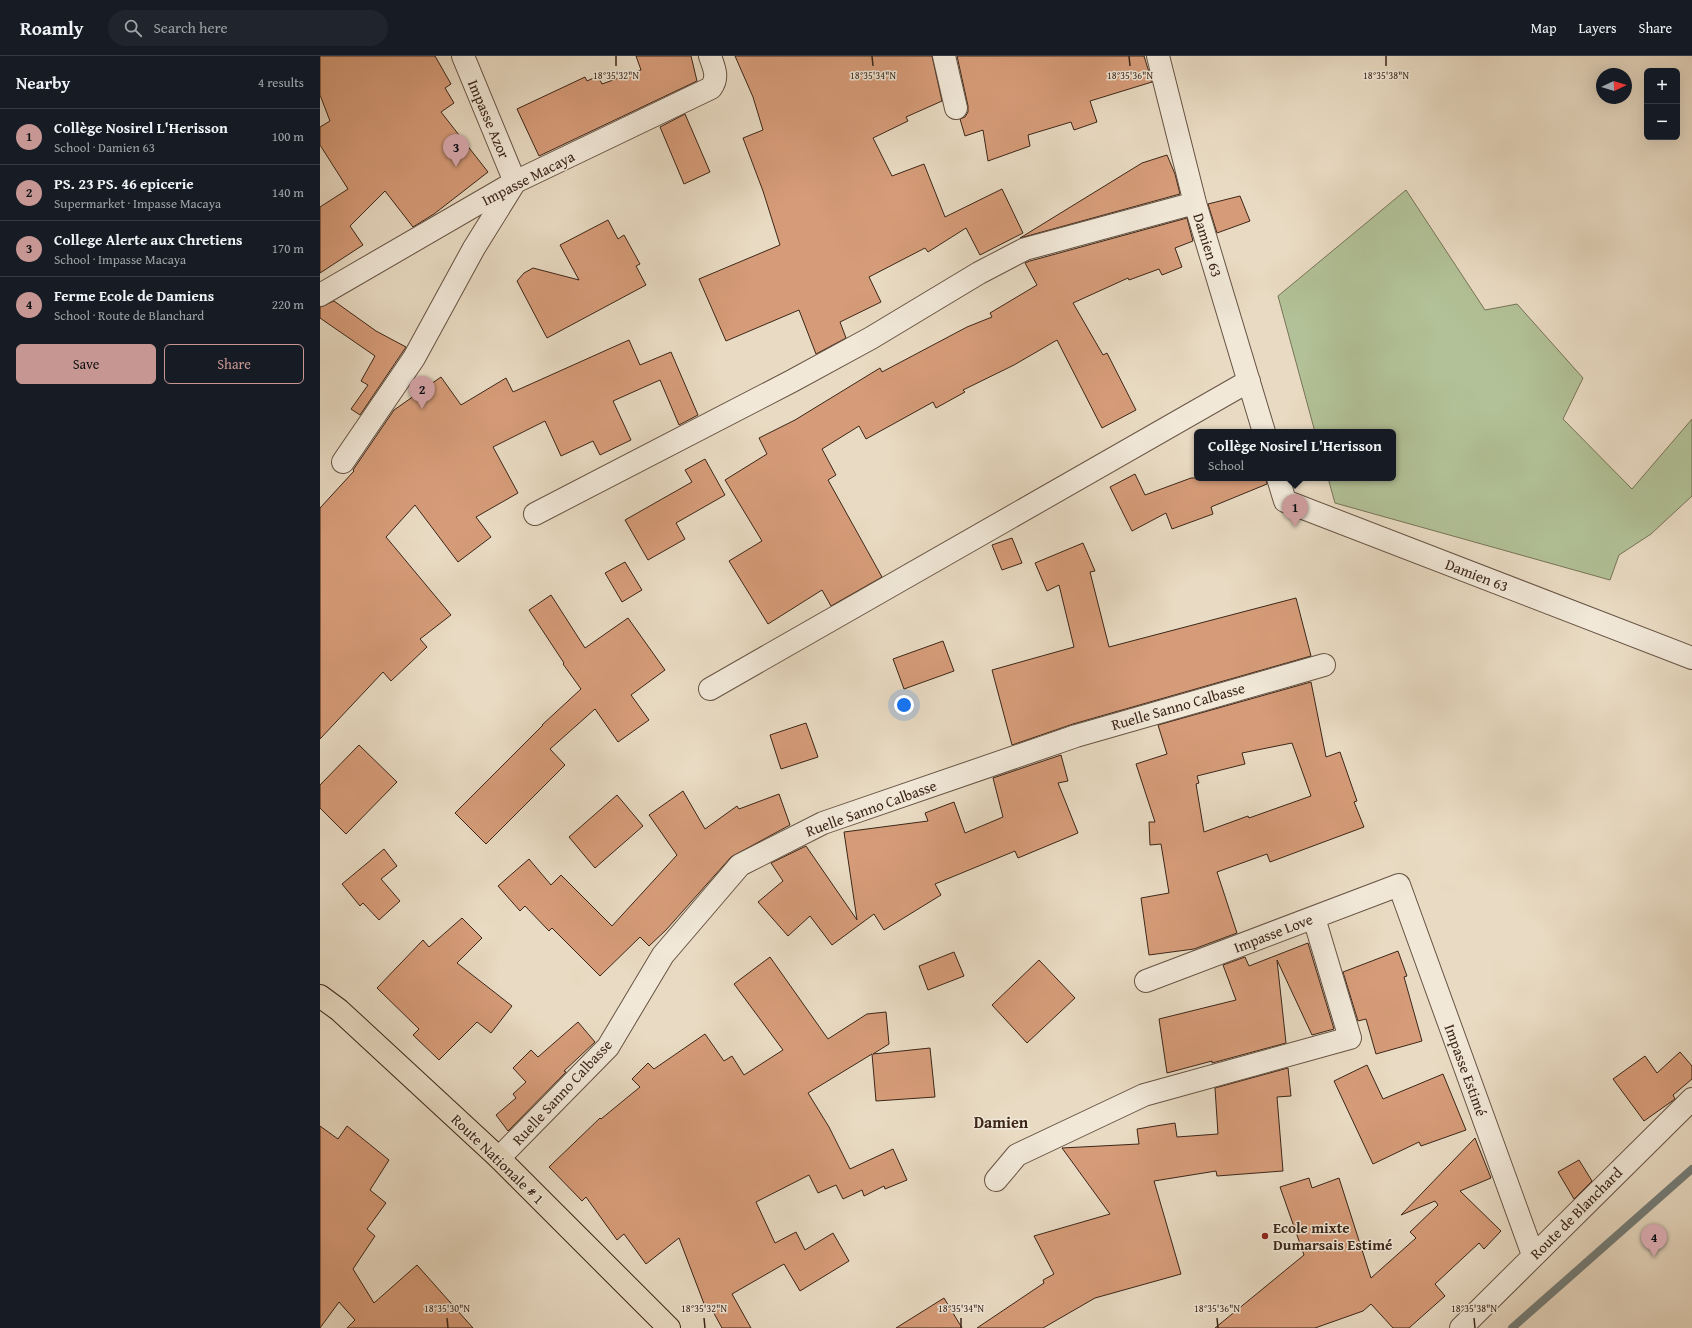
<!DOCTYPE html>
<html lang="en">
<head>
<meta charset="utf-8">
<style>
  body { margin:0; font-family:"Gentium Book Plus",serif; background:#20242c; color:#f1f3f6 }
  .controls { position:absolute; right:12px; top:12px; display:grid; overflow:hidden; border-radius:6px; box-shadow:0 4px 16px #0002 }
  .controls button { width:36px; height:36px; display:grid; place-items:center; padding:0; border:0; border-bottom:1px solid #363941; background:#171b24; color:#f1f3f6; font:20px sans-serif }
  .compass { position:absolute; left:1276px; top:12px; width:36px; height:36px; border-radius:50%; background:#171b24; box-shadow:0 4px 16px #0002; rotate:86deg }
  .you { position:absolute; left:584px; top:649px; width:14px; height:14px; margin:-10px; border:3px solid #fff; border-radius:50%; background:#1a73e8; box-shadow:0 0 0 6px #1a73e833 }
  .badge { display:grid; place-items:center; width:26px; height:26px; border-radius:50%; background:#c59692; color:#111; font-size:13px; font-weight:700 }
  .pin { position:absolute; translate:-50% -33px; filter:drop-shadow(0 1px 2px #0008) }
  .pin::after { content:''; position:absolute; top:21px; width:14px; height:12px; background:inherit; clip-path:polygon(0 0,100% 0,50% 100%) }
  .popup { position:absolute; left:874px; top:373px; width:202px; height:52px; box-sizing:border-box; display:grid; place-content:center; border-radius:6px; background:#171b24; filter:drop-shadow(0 1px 3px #0005); font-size:13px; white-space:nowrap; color:#9ea1a6 }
  .popup b { font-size:15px; color:#f1f3f6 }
  .popup::after { content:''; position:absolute; left:50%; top:100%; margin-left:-8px; border:8px solid transparent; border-top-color:#171b24 }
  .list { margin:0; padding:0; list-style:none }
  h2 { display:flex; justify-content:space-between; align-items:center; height:52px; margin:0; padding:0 16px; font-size:17px }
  h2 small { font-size:13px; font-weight:400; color:#9ea1a6 }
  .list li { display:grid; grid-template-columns:26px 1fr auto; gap:12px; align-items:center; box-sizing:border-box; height:56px; padding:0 16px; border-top:1px solid #363941 }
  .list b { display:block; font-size:15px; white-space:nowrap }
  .list p { margin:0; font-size:13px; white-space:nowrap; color:#9ea1a6 }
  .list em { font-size:13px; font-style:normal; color:#9ea1a6 }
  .actions { display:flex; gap:8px; padding:12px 16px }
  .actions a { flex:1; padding:9px 0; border:1px solid #c59692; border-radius:6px; text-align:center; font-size:14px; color:#c59692 }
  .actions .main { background:#c59692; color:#111 }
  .icon { flex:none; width:22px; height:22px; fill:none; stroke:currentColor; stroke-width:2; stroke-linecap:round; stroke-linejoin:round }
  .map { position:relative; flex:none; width:1372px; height:1272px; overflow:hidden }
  header { display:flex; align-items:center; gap:24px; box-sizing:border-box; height:56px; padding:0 20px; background:#171b24; border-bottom:1px solid #363941 }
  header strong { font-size:19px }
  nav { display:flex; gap:22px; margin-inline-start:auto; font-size:14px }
  .search { width:280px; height:36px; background:#20242c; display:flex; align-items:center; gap:10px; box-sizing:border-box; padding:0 14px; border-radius:22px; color:#9ea1a6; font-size:15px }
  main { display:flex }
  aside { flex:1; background:#171b24 }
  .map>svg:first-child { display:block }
</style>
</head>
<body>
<header>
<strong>Roamly</strong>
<div class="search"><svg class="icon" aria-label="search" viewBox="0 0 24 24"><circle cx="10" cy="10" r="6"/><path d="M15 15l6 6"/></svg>Search here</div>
<nav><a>Map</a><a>Layers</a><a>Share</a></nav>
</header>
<main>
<aside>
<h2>Nearby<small>4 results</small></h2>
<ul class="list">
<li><span class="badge">1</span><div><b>Collège Nosirel L'Herisson</b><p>School · Damien 63</p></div><em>100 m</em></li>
<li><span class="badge">2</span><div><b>PS. 23 PS. 46 epicerie</b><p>Supermarket · Impasse Macaya</p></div><em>140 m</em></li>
<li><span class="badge">3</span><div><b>College Alerte aux Chretiens</b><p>School · Impasse Macaya</p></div><em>170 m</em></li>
<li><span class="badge">4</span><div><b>Ferme Ecole de Damiens</b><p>School · Route de Blanchard</p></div><em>220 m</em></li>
</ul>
<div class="actions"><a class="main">Save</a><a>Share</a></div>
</aside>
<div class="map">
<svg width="1372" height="1272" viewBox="0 0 1372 1272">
  <rect width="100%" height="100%" fill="#e9dbc3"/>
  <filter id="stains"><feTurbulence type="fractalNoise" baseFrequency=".005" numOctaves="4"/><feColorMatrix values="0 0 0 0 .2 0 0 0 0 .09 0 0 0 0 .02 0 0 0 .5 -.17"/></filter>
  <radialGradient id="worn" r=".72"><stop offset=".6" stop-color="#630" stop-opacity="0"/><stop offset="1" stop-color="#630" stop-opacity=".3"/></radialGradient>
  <path fill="#b2c197" stroke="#777458" d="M 1086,134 L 1165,254 L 1197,248 L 1263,322 L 1243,363 L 1312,433 L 1372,363 L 1372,440 L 1331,478 L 1299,499 L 1290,524 L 1015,447 L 1008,422 L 1073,422 L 1073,376 L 995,376 L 958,240 Z"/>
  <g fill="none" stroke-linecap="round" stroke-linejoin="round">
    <path stroke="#747e7a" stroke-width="8" d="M 1192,1272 L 1372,1113"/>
  </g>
  <path fill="#d69c79" stroke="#3c2618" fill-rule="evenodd" d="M 0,0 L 115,0 L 131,28 L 125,32 L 134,47 L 121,56 L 168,116 L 114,158 L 93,171 L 65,135 L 30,170 L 43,189 L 0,217 L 0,151 L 28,133 L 0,89 L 0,71 L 10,65 L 0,39 Z
    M 316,0 L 371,0 L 377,25 L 219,100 L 197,53 L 265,21 L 267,25 L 278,20 L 282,28 L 321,14 Z
    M 415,0 L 612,0 L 622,45 L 586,61 L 588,65 L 553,82 L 572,120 L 604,108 L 625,161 L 682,133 L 703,177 L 660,199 L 646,172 L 608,196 L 605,192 L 549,221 L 561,246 L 520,266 L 526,282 L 496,298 L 479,254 L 406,285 L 379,223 L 460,189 L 443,135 L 423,82 L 443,74 L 433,41 Z
    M 637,0 L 824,0 L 832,26 L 770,45 L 777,66 L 754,74 L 751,66 L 708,79 L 710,90 L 668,105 L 663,74 L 645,80 L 640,63 L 645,61 L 648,56 L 648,50 Z
    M 365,58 L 390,116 L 364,128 L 340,71 Z
    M 847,99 L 855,118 L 860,138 L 700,182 L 822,107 Z
    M 920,140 L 930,165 L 897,177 L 888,148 Z
    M 867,162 L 873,185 L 855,192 L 862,211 L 842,219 L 839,213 L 809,224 L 808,222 L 753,247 L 783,299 L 787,297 L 816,354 L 782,372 L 737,284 L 694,309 L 643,334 L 645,336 L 616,352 L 613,346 L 546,383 L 539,370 L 502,393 L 516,419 L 508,424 L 562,521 L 511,550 L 502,534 L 448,568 L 409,505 L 442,485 L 405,424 L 447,398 L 439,382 L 475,364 L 560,312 L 562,316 L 647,271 L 672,261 L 670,257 L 717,229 L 705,207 L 710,205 Z
    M 288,164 L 298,183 L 304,179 L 320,208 L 316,210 L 326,229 L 227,282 L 197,225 L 204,217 L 213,212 L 259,224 L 240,189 Z
    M 14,245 L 56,275 L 86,291 L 40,359 L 31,353 L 48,329 L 41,325 L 55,300 L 0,262 L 0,251 Z
    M 309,284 L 320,309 L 351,296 L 378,359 L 359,369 L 340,324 L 293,345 L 311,384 L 280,399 L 273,385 L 241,400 L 225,365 L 173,391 L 198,437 L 156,461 L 171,481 L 138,506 L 95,449 L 66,481 L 131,559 L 100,583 L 107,591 L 71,625 L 63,616 L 0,683 L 0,452 L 34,415 L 33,414 L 74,354 L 121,321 L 141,349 L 186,322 L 193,336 Z
    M 385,403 L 405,439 L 356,467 L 365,483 L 328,504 L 305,464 L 372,426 L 365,414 Z
    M 815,418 L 825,439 L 871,422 L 946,422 L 947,428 L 891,451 L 893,458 L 852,473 L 846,457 L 812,475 L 790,431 Z
    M 692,482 L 702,507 L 682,514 L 672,489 Z
    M 763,487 L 775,515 L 770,516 L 789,591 L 976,542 L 991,600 L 753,668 L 692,689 L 672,614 L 754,591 L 739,529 L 727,535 L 715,507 Z
    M 305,506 L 322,534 L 302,546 L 285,517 Z
    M 231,539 L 265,592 L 308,562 L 345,614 L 311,639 L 329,664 L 298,686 L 275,653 L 230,693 L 245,709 L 166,788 L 135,757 L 223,669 L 222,669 L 261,633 L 243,608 L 244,607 L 209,554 Z
    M 623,585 L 634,615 L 584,633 L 573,603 Z
    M 991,626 L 1006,701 L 1020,696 L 1037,745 L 1034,746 L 1044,771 L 950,806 L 947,798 L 897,816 L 917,877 L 874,893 L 829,899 L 821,842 L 849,837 L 841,788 L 830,789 L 829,766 L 835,766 L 816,708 L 847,698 L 838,669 ZM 972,687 L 991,740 L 929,762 L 928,760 L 884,776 L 876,728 L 879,727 L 877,720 L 925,708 L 922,697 Z
    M 486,667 L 498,701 L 461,713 L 450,679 Z
    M 39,689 L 77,726 L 26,778 L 0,752 L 0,729 Z
    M 741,699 L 748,725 L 738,727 L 758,777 L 698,802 L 695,795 L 615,828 L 621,839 L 564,874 L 554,858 L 512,889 L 490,860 L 468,880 L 438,846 L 463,825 L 451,807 L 486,790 L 537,864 L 524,776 L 608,765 L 605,757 L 634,746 L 645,777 L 683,761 L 673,722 Z
    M 363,735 L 385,773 L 417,750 L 419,753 L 459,738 L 470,769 L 411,801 L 346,874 L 329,890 L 320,881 L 280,920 L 232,872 L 229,875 L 205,850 L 200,855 L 178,830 L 209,803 L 231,829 L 241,819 L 292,870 L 357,799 L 329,759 Z
    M 297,739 L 323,770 L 275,812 L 249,781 Z
    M 64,793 L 77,810 L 61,823 L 80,845 L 59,864 L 43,847 L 40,850 L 22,828 Z
    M 142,862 L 162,882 L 137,907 L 192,950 L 171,977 L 157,966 L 119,1004 L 93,979 L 99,973 L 57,932 L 103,884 L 109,891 Z
    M 988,887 L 1014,973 L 992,979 L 957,904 L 966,987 L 892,1007 L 892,1005 L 847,1017 L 839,963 L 916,944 L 903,909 L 925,901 L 929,910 Z
    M 1078,895 L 1087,920 L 1084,921 L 1102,985 L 1056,998 L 1046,963 L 1038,965 L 1023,916 Z
    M 634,896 L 644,920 L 608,934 L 599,910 Z
    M 450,901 L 508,983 L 547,958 L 566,956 L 569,988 L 553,998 L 610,992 L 615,1041 L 556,1045 L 552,998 L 488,1037 L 509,1071 L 530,1113 L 573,1093 L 587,1124 L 565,1133 L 564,1130 L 544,1140 L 542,1134 L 523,1143 L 516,1129 L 498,1137 L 489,1119 L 436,1146 L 455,1187 L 476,1176 L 485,1194 L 513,1177 L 529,1205 L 480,1235 L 464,1208 L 412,1238 L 431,1272 L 402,1272 L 390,1250 L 386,1253 L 359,1182 L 326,1208 L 304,1178 L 297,1184 L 266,1141 L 262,1145 L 229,1111 L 280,1062 L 281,1063 L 320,1031 L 312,1023 L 328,1007 L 334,1013 L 385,978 L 404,1005 L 412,1000 L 424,1019 L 463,994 L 414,928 Z
    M 719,904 L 755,942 L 707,987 L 672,949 Z
    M 258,966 L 275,986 L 244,1015 L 246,1016 L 188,1075 L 176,1059 L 196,1042 L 193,1038 L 206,1026 L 193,1012 L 211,994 L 218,1001 Z
    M 1360,996 L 1372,1010 L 1372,1023 L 1353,1039 L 1355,1043 L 1324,1065 L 1293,1023 L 1325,1000 L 1337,1017 Z
    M 1047,1009 L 1063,1043 L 1123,1018 L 1146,1074 L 1101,1090 L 1099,1086 L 1053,1108 L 1014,1025 Z
    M 968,1012 L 971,1040 L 957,1041 L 963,1115 L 897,1120 L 896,1115 L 834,1125 L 861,1218 L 775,1242 L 723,1272 L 657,1272 L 724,1227 L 723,1224 L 734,1218 L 714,1180 L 790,1158 L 742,1092 L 819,1088 L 817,1073 L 855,1067 L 857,1081 L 898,1078 L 895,1032 Z
    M 0,1070 L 18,1083 L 27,1070 L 69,1104 L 50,1134 L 66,1147 L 47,1173 L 55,1180 L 33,1213 L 54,1247 L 97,1209 L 153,1272 L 27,1272 L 35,1264 L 19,1246 L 0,1272 Z
    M 1155,1082 L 1171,1122 L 1140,1135 L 1181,1175 L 1164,1193 L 1159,1187 L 1115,1228 L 1125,1240 L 1089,1272 L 1073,1272 L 1051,1248 L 1043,1255 L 995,1272 L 895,1272 L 984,1199 L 960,1131 L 989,1122 L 992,1132 L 1019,1122 L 1051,1222 L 1096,1182 L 1090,1176 L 1118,1149 L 1115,1145 L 1081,1159 Z
    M 1259,1104 L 1272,1125 L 1254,1143 L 1238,1116 Z
    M 624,1242 L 642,1272 L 576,1272 Z"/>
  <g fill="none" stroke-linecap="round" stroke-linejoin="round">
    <g stroke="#675343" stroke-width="24">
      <path id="minor" d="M 624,0 L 636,52
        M 838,0 L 875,147 L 944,376
        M 0,239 L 195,126 L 391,32 C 399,21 394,12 390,0
        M 23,406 L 94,302 L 154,192 L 195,126 L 143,0
        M 958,422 L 965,445 L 1372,602
        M 215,458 L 472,325 L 551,282 L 659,217 L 705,193 L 875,147
        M 390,633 L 929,325
        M 826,925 L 1079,829 L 1213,1199
        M 179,1102 L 288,991 L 343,899 L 420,809 L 503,767 L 756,680 L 1004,609
        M 676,1124 L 697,1099 L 824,1039 L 1030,982 L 994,862
        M 1141,1272 L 1372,1043"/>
    </g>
    <g stroke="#3c2618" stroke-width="24">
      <path id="major" d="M 0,940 L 19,954 L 179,1102 L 349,1272"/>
    </g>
    <use href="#minor" stroke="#f1e8d8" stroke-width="22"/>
    <use href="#major" stroke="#e9dbc3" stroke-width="22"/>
  </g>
  <path fill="none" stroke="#3c2618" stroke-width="1.5" d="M 296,0 L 296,10M 552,0 L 553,10M 809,0 L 810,10M 1066,0 L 1066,10M 127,1262 L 128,1272M 384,1262 L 385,1272M 641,1262 L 641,1272M 897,1262 L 898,1272M 1154,1262 L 1155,1272"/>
  <circle fill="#8f2418" stroke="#f1e8d8" stroke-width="1.5" cx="945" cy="1180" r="4"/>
  <g text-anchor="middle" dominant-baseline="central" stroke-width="3" stroke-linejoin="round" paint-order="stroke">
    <g font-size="15" fill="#3c2618" stroke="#f1e8d8">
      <text transform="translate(169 63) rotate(67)">Impasse Azor</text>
      <text transform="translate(208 122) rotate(-27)">Impasse Macaya</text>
      <text transform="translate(888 189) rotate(73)">Damien 63</text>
      <text transform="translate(1157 519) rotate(21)">Damien 63</text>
      <text transform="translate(858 650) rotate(-16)">Ruelle Sanno Calbasse</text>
      <text transform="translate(551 752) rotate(-20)">Ruelle Sanno Calbasse</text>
      <text transform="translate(953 877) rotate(-21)">Impasse Love</text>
      <text transform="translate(1146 1014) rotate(70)">Impasse Estimé</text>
      <text transform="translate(242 1036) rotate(-47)">Ruelle Sanno Calbasse</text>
      <text transform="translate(178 1103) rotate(44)">Route Nationale # 1</text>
      <text transform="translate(1256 1157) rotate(-45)">Route de Blanchard</text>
    </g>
    <g font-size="15" font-weight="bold" fill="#3c2618" stroke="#f1e8d8" text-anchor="start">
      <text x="953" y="1171">Ecole mixte<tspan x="953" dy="17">Dumarsais Estimé</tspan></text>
    </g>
    <g font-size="16" font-weight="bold" fill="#3c2618" stroke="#f1e8d8">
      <text x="681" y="1066">Damien</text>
    </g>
  </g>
  <g font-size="10" text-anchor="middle" fill="#3c2618" stroke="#f1e8d8" stroke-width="3" stroke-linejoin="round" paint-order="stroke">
    <text x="296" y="23">18°35'32"N</text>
    <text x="553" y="23">18°35'34"N</text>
    <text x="810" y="23">18°35'36"N</text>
    <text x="1066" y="23">18°35'38"N</text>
    <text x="127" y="1256">18°35'30"N</text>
    <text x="384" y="1256">18°35'32"N</text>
    <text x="641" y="1256">18°35'34"N</text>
    <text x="897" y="1256">18°35'36"N</text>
    <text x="1154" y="1256">18°35'38"N</text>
  </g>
  <rect width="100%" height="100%" filter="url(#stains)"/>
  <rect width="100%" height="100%" fill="url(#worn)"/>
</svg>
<div class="controls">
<button>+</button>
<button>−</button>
</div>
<svg class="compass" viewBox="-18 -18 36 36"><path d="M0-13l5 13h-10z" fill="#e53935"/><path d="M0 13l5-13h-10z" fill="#9ea1a6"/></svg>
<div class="you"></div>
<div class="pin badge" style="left:975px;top:471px">1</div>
<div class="popup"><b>Collège Nosirel L'Herisson</b>School</div>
<div class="pin badge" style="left:102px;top:353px">2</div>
<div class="pin badge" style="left:136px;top:111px">3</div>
<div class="pin badge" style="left:1334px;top:1201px">4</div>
</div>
</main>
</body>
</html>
